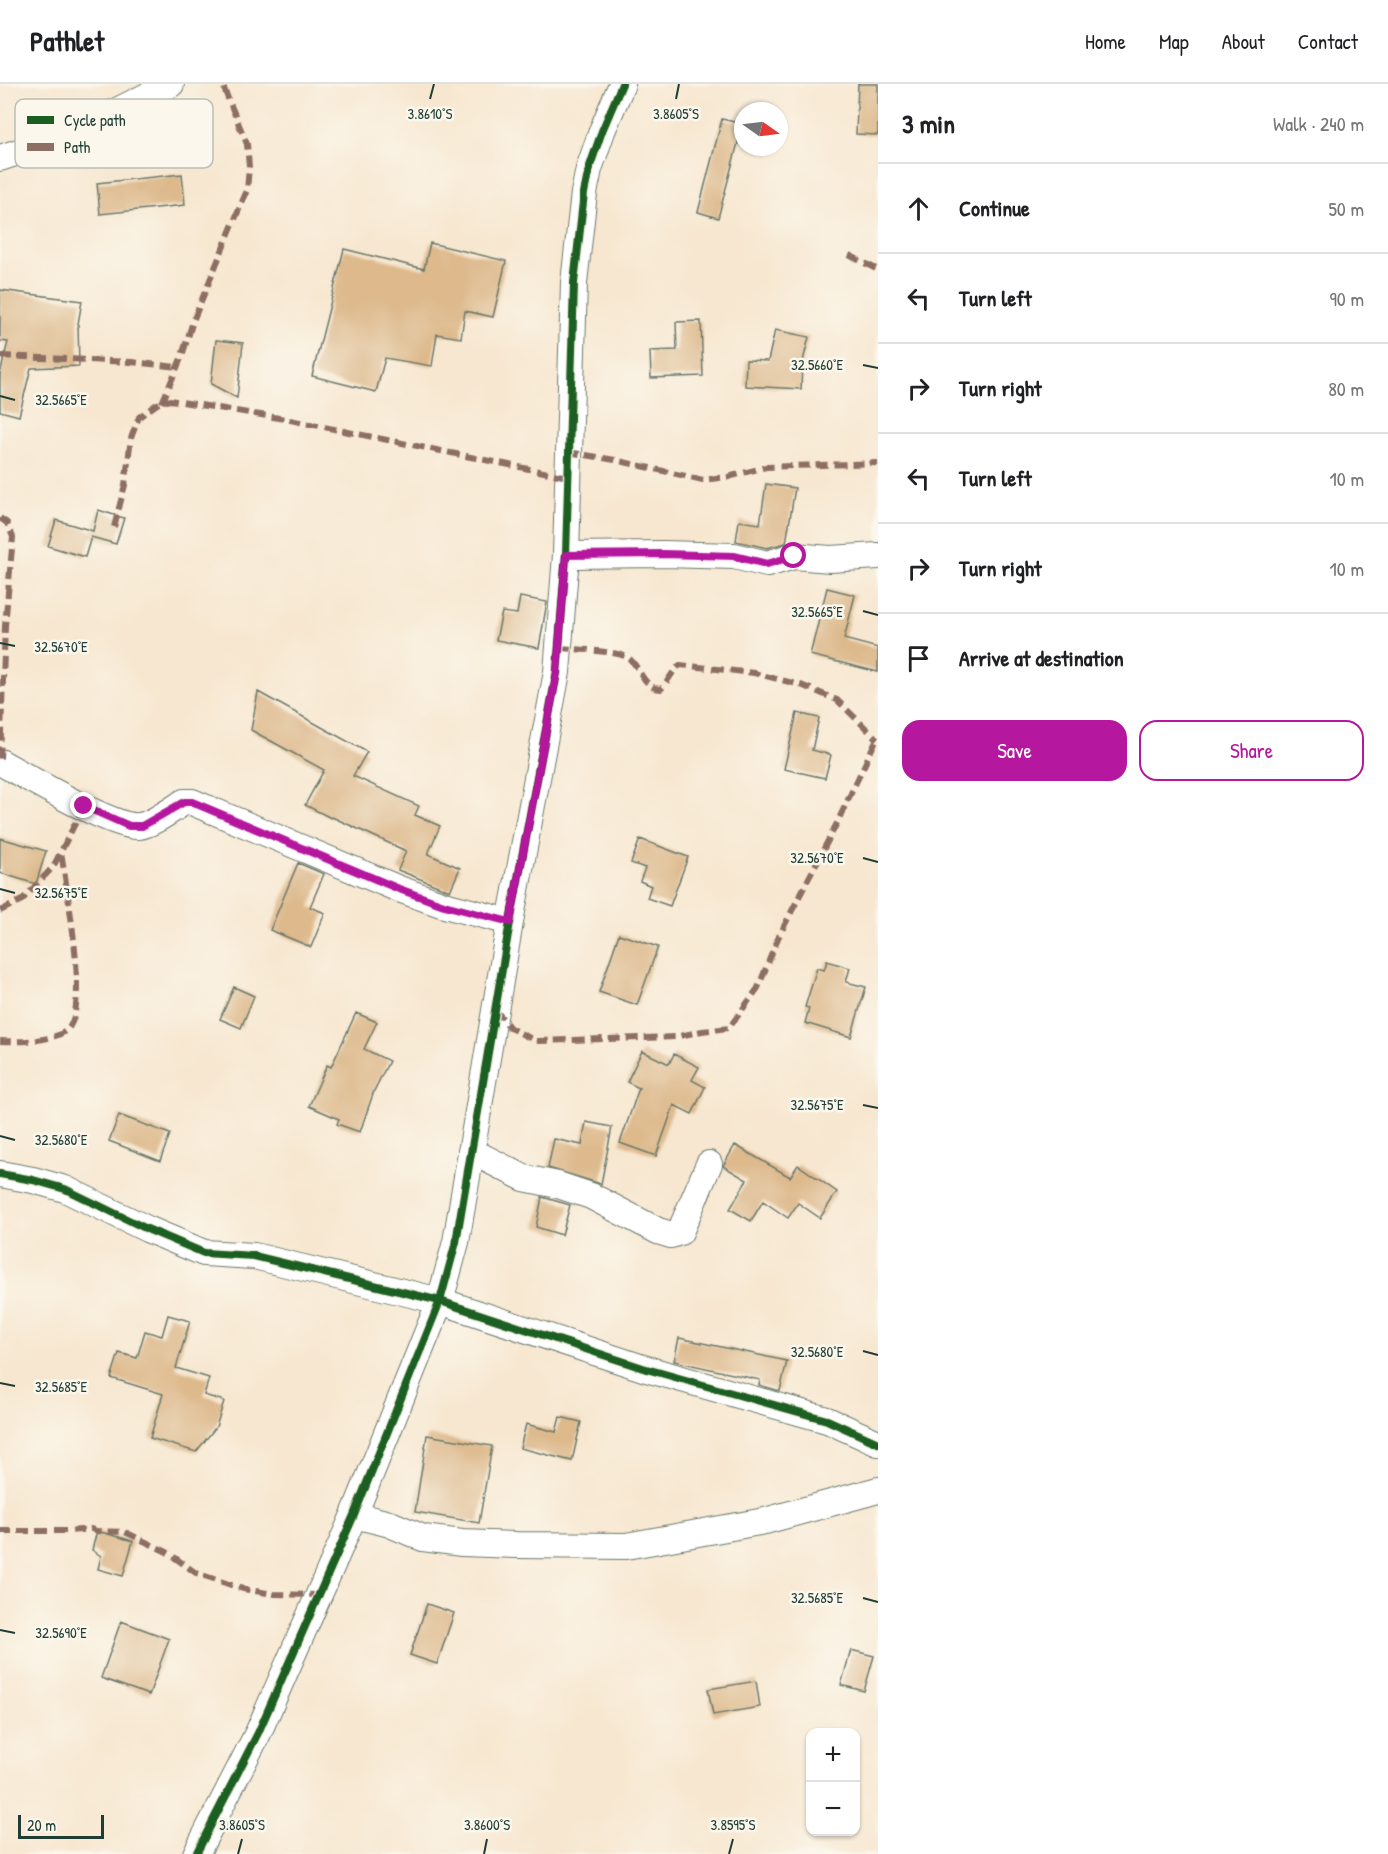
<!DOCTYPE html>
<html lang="en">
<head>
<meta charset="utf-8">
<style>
  body { margin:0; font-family:"Patrick Hand",sans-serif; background:#f6f6f6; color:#202124 }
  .controls { position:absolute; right:18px; bottom:18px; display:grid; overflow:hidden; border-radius:12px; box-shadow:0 2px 4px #0004 }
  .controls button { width:54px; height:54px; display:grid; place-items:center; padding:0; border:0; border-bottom:2px solid #e0e0e0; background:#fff; color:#202124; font:30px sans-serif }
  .compass { position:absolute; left:734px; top:18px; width:54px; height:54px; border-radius:50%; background:#fff; box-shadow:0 2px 4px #0004; rotate:104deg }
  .scale { position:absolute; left:18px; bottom:15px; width:86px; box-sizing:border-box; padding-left:6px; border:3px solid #1f3d34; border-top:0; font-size:16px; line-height:21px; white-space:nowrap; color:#1f3d34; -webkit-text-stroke:4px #fbf7ec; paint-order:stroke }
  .stop { position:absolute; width:18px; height:18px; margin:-14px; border:4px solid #b5179e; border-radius:50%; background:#fff }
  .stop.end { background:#b5179e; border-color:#fff; box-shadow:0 2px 6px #0008 }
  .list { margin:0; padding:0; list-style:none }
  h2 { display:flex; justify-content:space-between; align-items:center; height:78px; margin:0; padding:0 24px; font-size:26px }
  h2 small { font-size:20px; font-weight:400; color:#757577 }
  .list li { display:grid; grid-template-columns:39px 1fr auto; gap:18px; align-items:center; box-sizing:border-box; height:90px; padding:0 24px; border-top:2px solid #e0e0e0 }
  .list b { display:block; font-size:22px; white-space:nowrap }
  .list em { font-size:20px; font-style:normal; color:#757577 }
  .actions { display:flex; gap:12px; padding:18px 24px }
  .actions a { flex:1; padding:14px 0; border:2px solid #b5179e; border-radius:18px; text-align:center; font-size:21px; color:#b5179e }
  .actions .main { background:#b5179e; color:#fff }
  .icon { flex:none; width:33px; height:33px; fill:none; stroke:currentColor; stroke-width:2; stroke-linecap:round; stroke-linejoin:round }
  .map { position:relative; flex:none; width:878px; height:1770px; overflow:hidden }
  header { display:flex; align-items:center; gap:36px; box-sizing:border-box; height:84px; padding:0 30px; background:#fff; border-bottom:2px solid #e0e0e0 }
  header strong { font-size:28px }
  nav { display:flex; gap:33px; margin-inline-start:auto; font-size:21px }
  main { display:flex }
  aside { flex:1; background:#fff }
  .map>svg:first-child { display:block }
</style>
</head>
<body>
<header>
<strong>Pathlet</strong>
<nav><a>Home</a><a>Map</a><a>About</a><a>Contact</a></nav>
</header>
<main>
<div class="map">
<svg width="878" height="1770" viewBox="0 0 878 1770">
  <rect width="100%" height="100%" fill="#fbf7ec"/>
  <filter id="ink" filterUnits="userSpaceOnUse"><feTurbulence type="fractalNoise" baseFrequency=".0167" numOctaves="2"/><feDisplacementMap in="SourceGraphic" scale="12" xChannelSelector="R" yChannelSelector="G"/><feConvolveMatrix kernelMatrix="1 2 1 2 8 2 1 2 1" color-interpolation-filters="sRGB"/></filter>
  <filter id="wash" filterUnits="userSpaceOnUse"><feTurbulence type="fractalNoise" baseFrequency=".008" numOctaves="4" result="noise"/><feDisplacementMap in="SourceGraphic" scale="24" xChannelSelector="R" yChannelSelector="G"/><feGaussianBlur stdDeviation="1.35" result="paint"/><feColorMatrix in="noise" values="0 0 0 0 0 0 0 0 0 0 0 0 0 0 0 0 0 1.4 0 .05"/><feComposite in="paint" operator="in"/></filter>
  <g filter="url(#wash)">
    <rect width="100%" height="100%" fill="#f7e7d0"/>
    <g id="blocks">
      <path fill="#ddb98c" d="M 858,0 L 878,0 L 878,51 L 856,50 Z
        M 722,35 L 743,40 L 718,134 L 698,128 Z
        M 182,90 L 185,121 L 100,130 L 97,99 Z
        M 430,159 L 506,177 L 493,233 L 465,227 L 461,254 L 437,250 L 432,282 L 385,274 L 376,308 L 312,292 L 344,165 L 424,185 Z
        M 0,206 L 82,217 L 78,240 L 79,282 L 31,284 L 19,332 L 0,327 L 0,290 L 8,258 L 0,257 Z
        M 701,237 L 703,292 L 651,294 L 650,267 L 677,266 L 676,238 Z
        M 775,246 L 809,253 L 802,281 L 801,305 L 745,302 L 746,276 L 768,277 Z
        M 216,256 L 243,259 L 237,314 L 211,300 Z
        M 766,400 L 795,404 L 786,459 L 767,464 L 736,457 L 739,437 L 760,440 Z
        M 98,426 L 124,434 L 116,460 L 91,453 L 85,473 L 48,462 L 56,436 L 93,447 Z
        M 827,504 L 855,511 L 844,555 L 878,564 L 878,588 L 810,571 Z
        M 520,513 L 547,518 L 539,564 L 496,556 L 502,528 L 517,530 Z
        M 258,608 L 367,668 L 353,692 L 419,722 L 415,731 L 440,742 L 428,770 L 460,784 L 450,807 L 398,786 L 406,767 L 332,733 L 331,734 L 305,721 L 324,686 L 251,646 Z
        M 797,629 L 819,634 L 812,666 L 831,671 L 825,694 L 784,685 Z
        M 0,754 L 46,767 L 36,800 L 0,789 Z
        M 640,755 L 688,773 L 670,822 L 647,814 L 651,802 L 640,797 L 645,784 L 631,779 Z
        M 298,779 L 324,790 L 310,823 L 325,829 L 311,863 L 270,846 Z
        M 619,850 L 658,863 L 637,921 L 599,908 Z
        M 827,877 L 850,884 L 846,898 L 866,903 L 851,953 L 805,939 L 809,924 L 805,923 L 817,884 L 824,886 Z
        M 234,903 L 254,912 L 241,944 L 220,935 Z
        M 356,929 L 377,938 L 364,965 L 389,977 L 374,1007 L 360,1048 L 337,1040 L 339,1035 L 309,1022 L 327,981 L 331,983 Z
        M 642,967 L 669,980 L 674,970 L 699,983 L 692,996 L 705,1003 L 692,1030 L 674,1021 L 656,1072 L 620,1059 L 639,1004 L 627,998 Z
        M 119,1031 L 170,1050 L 160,1077 L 109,1057 Z
        M 586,1038 L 612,1043 L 601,1100 L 548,1084 L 554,1055 L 582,1061 Z
        M 735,1061 L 790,1093 L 798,1081 L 837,1108 L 820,1134 L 798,1119 L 788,1134 L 763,1117 L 751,1137 L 730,1125 L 747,1096 L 723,1082 Z
        M 542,1113 L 570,1121 L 562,1151 L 536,1143 Z
        M 168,1231 L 190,1237 L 176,1284 L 209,1294 L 204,1311 L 224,1317 L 216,1343 L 196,1368 L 150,1354 L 163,1310 L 111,1294 L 119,1269 L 137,1274 L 145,1247 L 162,1252 Z
        M 679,1254 L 787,1277 L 780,1307 L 759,1301 L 760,1296 L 674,1277 Z
        M 560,1333 L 581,1338 L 572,1377 L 520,1364 L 526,1340 L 556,1348 Z
        M 427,1351 L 492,1362 L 479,1439 L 415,1428 Z
        M 97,1447 L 133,1457 L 123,1492 L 98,1485 L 101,1472 L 92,1466 Z
        M 427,1520 L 454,1529 L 437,1580 L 410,1571 Z
        M 121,1537 L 169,1555 L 149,1611 L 101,1594 Z
        M 851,1566 L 874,1572 L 864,1607 L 841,1601 Z
        M 756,1597 L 760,1623 L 713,1631 L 708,1605 Z"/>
    </g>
  </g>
  <g filter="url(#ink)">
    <use href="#blocks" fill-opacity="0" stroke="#6b786b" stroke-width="1.5"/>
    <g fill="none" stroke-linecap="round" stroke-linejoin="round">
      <g stroke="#6b786b" stroke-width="28">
        <path id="minor" d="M 0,74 L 67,52 L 171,0
          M 566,471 L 664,470 L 734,472 L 767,480 L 794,472 L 830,475 L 878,472
          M 0,678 C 25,692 115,745 139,742 C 151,741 173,725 184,718 L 192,718 L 399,805 L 444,821 L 510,838
          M 471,1067 L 524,1094 L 558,1101 L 591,1112 L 658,1147 L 671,1151 L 680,1148 L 709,1080
          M 0,1090 L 33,1096 L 65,1105 L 147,1145 L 204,1169 L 254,1172 L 440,1217 L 643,1284 L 827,1336 L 878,1359
          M 354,1431 L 390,1440 L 423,1454 L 462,1459 L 516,1461 L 626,1462 L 765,1437 L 878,1406
          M 196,1770 L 258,1649 L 354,1431 L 440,1217 L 456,1158 L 510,838 L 557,588 L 566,471 L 574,199 L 584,109 L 589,85 L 602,47 L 622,0"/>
      </g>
      <use href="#minor" stroke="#fff" stroke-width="26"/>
      <path stroke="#8d6e63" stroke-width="6" stroke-dasharray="12 6" stroke-linecap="butt" d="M 849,171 L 878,186
        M 0,272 L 132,278 L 177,283
        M 162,319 L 182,272 L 193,237 L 247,106 L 249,83 L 247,60 L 222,0
        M 568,368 L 615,376 L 703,396 L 728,393 L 766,383 L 878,379
        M 0,434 L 7,439 L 13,453 L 5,542 L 0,676
        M 114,443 L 125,401 L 131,354 L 139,333 L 157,320 L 170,316 L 285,335 L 568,393
        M 559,564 C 575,565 615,567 627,573 C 641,582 642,604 661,605 C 668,598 672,587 680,581 L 754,589 L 801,601 L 837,616 L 877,655
        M 0,827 L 22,816 L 53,783 L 84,722
        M 495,925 L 510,944 L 536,957 L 676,953 L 702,947 L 729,944 L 758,904 L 778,854 L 836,741 L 878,652
        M 0,957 C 16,958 61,958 70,942 C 88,914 66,804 61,767
        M 0,1447 L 69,1447 L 91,1445 L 97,1447 L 125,1448 L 167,1468 L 196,1489 L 243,1505 L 274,1510 L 319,1511"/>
      <g stroke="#fbf7ec" stroke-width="11">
        <path id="cycleway" d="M 0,1090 L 33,1096 L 65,1105 L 147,1145 L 204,1169 L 254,1172 L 440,1217 L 643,1284 L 827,1336 L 878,1359
          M 196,1770 L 258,1649 L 354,1431 L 440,1217 L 456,1158 L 510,838 L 557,588 L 566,471 L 574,199 L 584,109 L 589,85 L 602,47 L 622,0"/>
      </g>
      <use href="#cycleway" stroke="#1b5e20" stroke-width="8"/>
    </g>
  </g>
  <g fill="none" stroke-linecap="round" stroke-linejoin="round" filter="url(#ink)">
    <path stroke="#b5179e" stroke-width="8" d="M 84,722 L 129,742 L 142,742 L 184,718 L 192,718 L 399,805 L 444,821 L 510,838 L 557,588 L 566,471 L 664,470 L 734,472 L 767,480 L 794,472"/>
  </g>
  <path fill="none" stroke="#1f3d34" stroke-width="2" d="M 430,15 L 434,0M 676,15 L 679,0M 863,281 L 878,284M 0,312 L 15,316M 863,527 L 878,531M 0,559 L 15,562M 863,774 L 878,778M 0,805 L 15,809M 863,1021 L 878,1024M 0,1052 L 15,1056M 863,1267 L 878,1271M 0,1299 L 15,1302M 863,1514 L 878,1518M 0,1546 L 15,1549M 238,1770 L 242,1755M 484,1770 L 487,1755M 729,1770 L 733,1755"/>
  <rect x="15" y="15" width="198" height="69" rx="9" fill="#fbf7ec" stroke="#b9bfb5" stroke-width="1.5"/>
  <rect x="27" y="32" width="27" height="8" fill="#1b5e20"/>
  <rect x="27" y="59" width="27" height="8" fill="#8d6e63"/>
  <g font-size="16" fill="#1f3d34">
    <text x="64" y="42">Cycle path</text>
    <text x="64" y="69">Path</text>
  </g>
  <g font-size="15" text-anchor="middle" fill="#1f3d34" stroke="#fbf7ec" stroke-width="5" stroke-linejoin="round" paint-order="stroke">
    <text x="430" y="35">3.8610°S</text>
    <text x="676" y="35">3.8605°S</text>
    <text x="817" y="286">32.5660°E</text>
    <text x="61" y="321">32.5665°E</text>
    <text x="817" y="533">32.5665°E</text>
    <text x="61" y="568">32.5670°E</text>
    <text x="817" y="779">32.5670°E</text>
    <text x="61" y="814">32.5675°E</text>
    <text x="817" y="1026">32.5675°E</text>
    <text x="61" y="1061">32.5680°E</text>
    <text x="817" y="1273">32.5680°E</text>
    <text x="61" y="1308">32.5685°E</text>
    <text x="817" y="1519">32.5685°E</text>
    <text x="61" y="1554">32.5690°E</text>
    <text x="242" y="1746">3.8605°S</text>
    <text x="487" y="1746">3.8600°S</text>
    <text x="733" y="1746">3.8595°S</text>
  </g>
</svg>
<div class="controls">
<button>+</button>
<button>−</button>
</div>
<svg class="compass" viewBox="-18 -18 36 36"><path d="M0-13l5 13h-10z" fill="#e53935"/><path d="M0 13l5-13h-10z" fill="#757577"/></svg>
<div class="scale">20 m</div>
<div class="stop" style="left:794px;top:472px"></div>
<div class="stop end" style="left:84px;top:722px"></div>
</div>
<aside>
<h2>3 min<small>Walk · 240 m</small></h2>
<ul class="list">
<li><svg class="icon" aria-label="ahead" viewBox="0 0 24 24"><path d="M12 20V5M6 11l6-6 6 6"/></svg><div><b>Continue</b></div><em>50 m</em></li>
<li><svg class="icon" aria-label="left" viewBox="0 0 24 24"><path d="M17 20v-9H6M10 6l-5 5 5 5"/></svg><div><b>Turn left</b></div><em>90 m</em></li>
<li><svg class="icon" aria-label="right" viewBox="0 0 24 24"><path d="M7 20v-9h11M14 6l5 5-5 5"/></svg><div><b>Turn right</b></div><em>80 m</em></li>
<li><svg class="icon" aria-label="left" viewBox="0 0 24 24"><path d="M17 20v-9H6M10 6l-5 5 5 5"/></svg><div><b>Turn left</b></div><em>10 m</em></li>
<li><svg class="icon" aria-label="right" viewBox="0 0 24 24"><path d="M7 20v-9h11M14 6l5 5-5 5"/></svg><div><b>Turn right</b></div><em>10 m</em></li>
<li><svg class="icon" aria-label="arrive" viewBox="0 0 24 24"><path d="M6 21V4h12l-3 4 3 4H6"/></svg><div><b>Arrive at destination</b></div></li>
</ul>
<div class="actions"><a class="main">Save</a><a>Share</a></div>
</aside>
</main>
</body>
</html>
